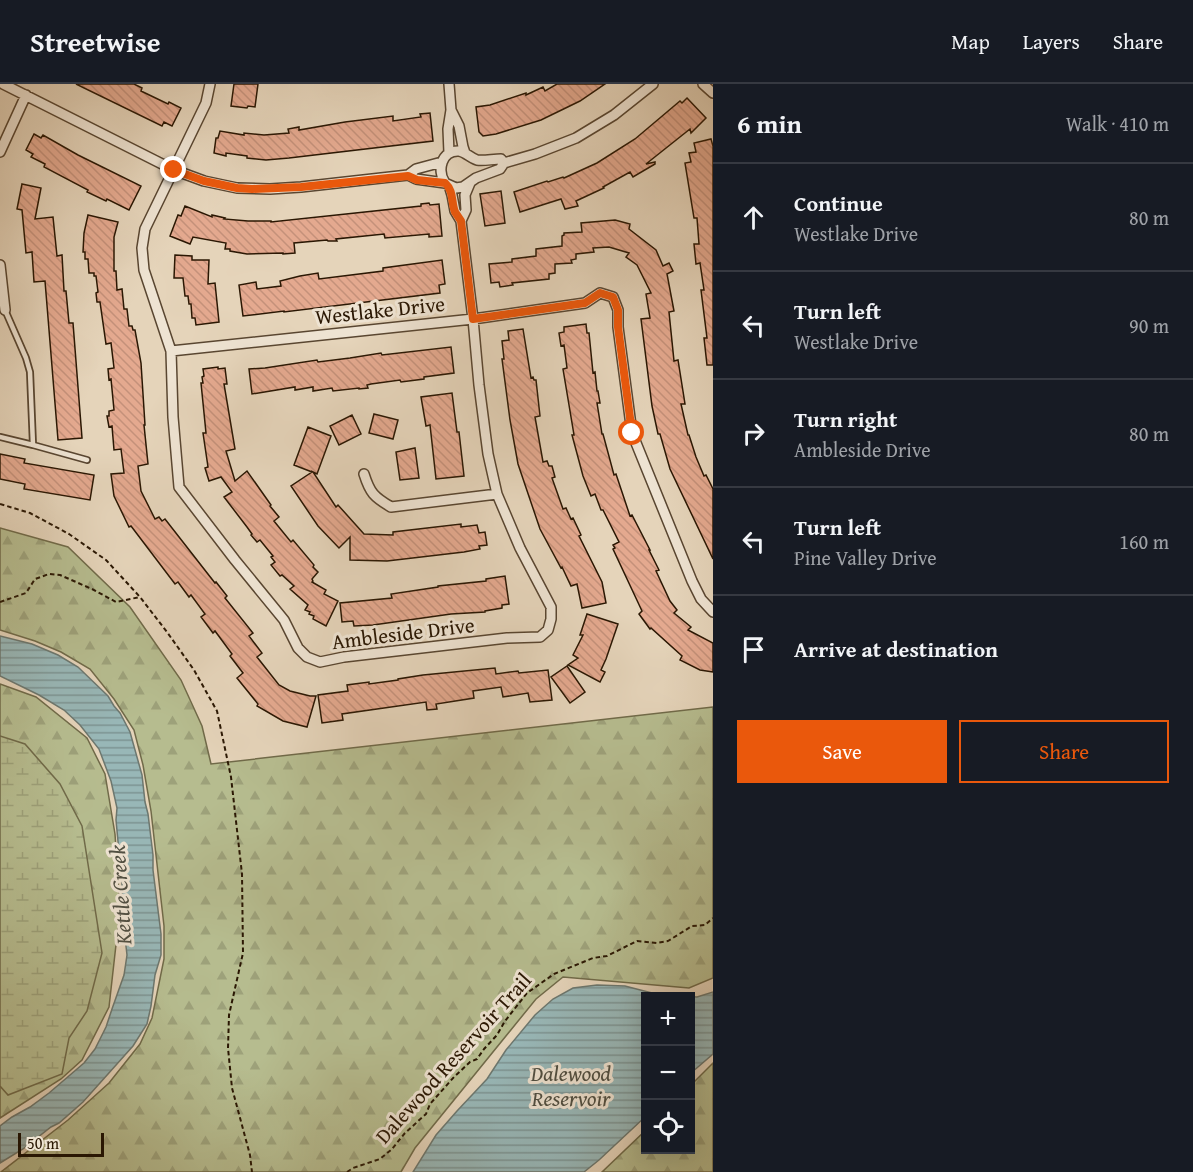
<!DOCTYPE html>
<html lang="en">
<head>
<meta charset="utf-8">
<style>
  body { margin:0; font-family:"Gentium Book Plus",serif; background:#20242c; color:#f1f3f6 }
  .controls { position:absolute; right:18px; bottom:18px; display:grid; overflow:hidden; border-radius:0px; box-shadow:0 6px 24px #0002 }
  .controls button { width:54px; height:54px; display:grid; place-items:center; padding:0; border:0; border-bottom:2px solid #363941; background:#171b24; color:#f1f3f6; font:30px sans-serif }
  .scale { position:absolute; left:18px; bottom:15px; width:86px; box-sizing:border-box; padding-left:6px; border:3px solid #2a1703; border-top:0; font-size:16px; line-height:21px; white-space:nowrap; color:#2a1703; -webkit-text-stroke:4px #eee3d2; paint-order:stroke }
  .stop { position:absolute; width:18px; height:18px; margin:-14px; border:4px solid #ea580c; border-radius:50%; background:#fff }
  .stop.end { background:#ea580c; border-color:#fff; box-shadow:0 2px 6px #0008 }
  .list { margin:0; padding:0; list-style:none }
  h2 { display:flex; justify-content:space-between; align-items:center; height:78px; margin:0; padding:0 24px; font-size:26px }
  h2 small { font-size:20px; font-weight:400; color:#9ea1a6 }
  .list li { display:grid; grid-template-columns:39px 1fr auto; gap:18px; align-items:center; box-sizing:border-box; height:108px; padding:0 24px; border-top:2px solid #363941 }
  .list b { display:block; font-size:22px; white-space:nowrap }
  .list p { margin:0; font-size:20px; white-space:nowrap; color:#9ea1a6 }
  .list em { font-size:20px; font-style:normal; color:#9ea1a6 }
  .actions { display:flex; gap:12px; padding:18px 24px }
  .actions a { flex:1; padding:14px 0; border:2px solid #ea580c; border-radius:0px; text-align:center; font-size:21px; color:#ea580c }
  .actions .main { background:#ea580c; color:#fff }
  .icon { flex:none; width:33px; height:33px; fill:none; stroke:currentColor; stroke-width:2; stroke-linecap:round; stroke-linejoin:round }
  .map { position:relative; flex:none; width:713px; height:1088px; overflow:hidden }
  header { display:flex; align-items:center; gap:36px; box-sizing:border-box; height:84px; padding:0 30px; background:#171b24; border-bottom:2px solid #363941 }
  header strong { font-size:28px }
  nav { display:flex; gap:33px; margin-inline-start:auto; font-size:21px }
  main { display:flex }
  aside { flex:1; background:#171b24 }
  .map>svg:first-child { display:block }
</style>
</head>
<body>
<header>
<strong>Streetwise</strong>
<nav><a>Map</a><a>Layers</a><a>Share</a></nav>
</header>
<main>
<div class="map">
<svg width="713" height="1088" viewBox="0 0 713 1088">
  <defs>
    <pattern id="forest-firs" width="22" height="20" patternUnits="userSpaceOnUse" patternTransform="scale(1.5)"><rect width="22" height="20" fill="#b6bc8f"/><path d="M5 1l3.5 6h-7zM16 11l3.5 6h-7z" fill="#9da17a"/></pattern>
    <pattern id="wetland-marsh" width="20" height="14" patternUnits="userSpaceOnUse" patternTransform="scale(1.5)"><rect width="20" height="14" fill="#b6bc8f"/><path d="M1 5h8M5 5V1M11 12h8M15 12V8" fill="none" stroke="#9da17a"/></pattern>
    <pattern id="water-rules" width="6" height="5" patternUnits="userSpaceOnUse" patternTransform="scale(1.5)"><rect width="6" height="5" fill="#98b7b7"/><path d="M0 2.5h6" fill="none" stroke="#7c9493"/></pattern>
    <pattern id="building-back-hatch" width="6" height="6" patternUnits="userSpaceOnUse" patternTransform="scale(1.5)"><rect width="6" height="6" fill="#e4a98f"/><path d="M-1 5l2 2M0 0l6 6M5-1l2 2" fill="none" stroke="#c4917a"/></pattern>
  </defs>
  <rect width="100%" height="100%" fill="#e5d4ba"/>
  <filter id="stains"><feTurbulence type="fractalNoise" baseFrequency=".00333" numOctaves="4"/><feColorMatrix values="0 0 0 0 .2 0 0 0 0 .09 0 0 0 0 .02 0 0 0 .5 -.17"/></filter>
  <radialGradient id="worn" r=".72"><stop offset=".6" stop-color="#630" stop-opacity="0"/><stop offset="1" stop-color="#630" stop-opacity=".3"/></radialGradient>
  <path fill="url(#forest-firs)" stroke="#706a49" stroke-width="1.5" d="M 0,444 L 68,463 L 130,523 L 181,596 L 202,642 L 211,680 L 713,623 L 713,894 L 689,904 L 563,893 L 536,915 L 415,1064 L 401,1088 L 1,1088 L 68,1036 L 109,999 L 140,960 L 152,934 L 164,875 L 164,842 L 151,727 L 143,681 L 134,646 L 114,615 L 90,585 L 61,568 L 35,557 L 0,546 Z
    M 0,600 L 36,613 L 87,654 L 105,690 L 115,750 L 120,825 L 109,923 L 82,976 L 61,995 L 0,1034 Z
    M 713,979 L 713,1088 L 602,1088 L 645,1047 L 646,1066 L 690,1066 L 691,1001 Z"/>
  <path fill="url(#wetland-marsh)" stroke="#706a49" stroke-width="1.5" d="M 0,652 L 25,660 L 60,700 L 82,742 L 102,869 L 87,927 L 69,954 L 62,990 L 8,1011 L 0,1002 Z"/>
  <path fill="url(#water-rules)" stroke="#6c776f" stroke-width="1.5" d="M 0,552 L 32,560 L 58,571 L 78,583 L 108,612 L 114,622 L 120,629 L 130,648 L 142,691 L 145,718 L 148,730 L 153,771 L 153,786 L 161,850 L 161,871 L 155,891 L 151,922 L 147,940 L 133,962 L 83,1018 L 59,1039 L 51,1043 L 23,1065 L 0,1079 L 0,1042 L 12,1033 L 30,1023 L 49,1009 L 84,979 L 95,965 L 106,943 L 112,925 L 124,891 L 127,871 L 123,836 L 122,800 L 116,736 L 117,724 L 111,697 L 99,665 L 80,641 L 64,626 L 39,611 L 0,592 Z
    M 597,901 L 625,902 L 652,909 L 666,911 L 697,913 L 713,908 L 713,970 L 691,989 L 690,912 L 646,912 L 645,1033 L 599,1076 L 584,1088 L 413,1088 L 436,1051 L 457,1027 L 487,995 L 506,966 L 535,931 L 553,915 L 573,904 Z"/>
  <path fill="url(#building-back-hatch)" stroke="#2a1703" stroke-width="1.5" d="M 76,0 L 134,0 L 142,4 L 141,7 L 168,20 L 169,18 L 181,24 L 172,42 L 164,38 L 162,42 Z
    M 234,0 L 258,0 L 255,23 L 248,22 L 247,24 L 231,22 Z
    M 557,0 L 605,0 L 580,17 L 541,36 L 496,50 L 483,52 L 479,48 L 476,23 L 490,21 L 526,9 L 526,11 L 543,3 L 545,7 Z
    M 687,14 L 706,34 L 691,49 L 690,45 L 646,80 L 655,78 L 655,80 L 633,93 L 630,88 L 603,103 L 604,104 L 576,117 L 578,122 L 565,125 L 561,115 L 520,128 L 514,108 L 547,97 L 548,98 L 563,93 L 564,94 L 597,79 L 635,55 L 680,17 L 682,19 Z
    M 430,29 L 433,57 L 289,74 L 266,76 L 247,74 L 247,72 L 226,69 L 226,72 L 214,69 L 216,54 L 218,54 L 220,47 L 244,51 L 244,49 L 264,51 L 289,49 L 288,45 L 299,43 L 299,46 L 345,38 L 393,32 L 393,37 L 421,33 L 420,30 Z
    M 34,50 L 41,54 L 43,51 L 78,71 L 141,102 L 129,126 L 107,115 L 106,117 L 87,108 L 88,106 L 44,83 L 45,80 L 31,73 L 33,70 L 26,66 Z
    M 711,55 L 713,62 L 713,281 L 707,281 L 704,254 L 707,254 L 701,206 L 704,206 L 700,179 L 696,180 L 694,160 L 699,160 L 697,134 L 694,134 L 685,79 L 691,78 L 689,69 L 696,68 L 694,59 Z
    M 22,100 L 41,104 L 35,135 L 53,133 L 57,172 L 62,171 L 64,207 L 66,207 L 69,239 L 73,239 L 82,354 L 58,356 L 45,197 L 34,198 L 32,168 L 26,169 L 22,126 L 17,125 Z
    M 501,107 L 505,139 L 485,142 L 480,110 Z
    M 429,119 L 430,121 L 439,120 L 442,152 L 429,153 L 429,150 L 385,154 L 384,150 L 336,155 L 337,157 L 328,157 L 327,156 L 294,159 L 295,169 L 283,170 L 283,169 L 247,170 L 230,167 L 230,165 L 225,165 L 226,159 L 193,153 L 190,160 L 170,152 L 178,131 L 181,132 L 185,122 L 212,133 L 212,131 L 225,134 L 224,135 L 248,137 L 271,137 L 271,138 L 421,122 L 421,120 Z
    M 88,131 L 118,138 L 114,153 L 114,187 L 116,187 L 117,206 L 122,205 L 124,225 L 127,225 L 129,242 L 132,242 L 133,246 L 135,246 L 141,279 L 145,341 L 144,341 L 148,380 L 138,382 L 141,407 L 155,435 L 159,433 L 162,437 L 165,435 L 215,499 L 216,498 L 227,512 L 225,514 L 253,549 L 249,552 L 262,569 L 257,573 L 279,601 L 290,607 L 310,612 L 316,612 L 307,643 L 283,637 L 257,622 L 258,620 L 237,594 L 243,589 L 230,572 L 232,570 L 215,547 L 213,549 L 201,533 L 205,530 L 191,511 L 189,513 L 178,498 L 175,500 L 131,442 L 129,443 L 114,412 L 111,390 L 124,389 L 121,365 L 114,366 L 112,342 L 109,343 L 107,332 L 109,332 L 109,327 L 114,326 L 111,295 L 109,296 L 108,285 L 114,284 L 111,259 L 106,260 L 100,218 L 97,218 L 96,209 L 98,208 L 96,192 L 94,192 L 94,189 L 89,189 L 88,175 L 85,175 L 85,168 L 83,168 L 84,149 Z
    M 615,136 L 630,140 L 629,145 L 656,166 L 663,182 L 669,179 L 673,187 L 667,190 L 674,227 L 669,228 L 674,277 L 678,276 L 685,320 L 681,320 L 688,351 L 689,351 L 696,373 L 704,392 L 706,391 L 713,405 L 713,475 L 670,385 L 660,350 L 658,350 L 652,322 L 641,235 L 650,234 L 646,210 L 651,209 L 637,181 L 626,173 L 629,169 L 609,163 L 593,164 L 594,168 L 576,170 L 576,175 L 571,176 L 572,179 L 555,180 L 555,189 L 549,190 L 549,195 L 512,199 L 513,201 L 500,203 L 499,198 L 491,199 L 489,180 L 512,178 L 512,175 L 536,172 L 536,165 L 562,162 L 562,152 L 564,151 L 564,149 L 582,148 L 581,139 Z
    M 175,171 L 192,172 L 192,176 L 209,176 L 208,200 L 215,199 L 219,238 L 196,241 L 195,234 L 192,234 L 191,220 L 189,220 L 188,212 L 185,212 L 183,194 L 174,194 Z
    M 442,176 L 445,200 L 439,201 L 440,209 L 284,228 L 284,227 L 243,232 L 239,201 L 256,198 L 257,205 L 281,202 L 280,197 L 300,192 L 318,189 L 319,195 L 383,187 L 383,184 Z
    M 586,240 L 587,249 L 589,249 L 593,289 L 595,288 L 597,307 L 598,307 L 600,319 L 597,319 L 602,350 L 603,350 L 614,391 L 616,390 L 630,432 L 632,431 L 650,466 L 649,466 L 659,486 L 656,487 L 670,517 L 677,526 L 674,529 L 691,543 L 688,546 L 713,559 L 713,588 L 700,586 L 680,576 L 682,572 L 651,544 L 650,545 L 639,530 L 642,527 L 613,465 L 615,464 L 613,461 L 619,458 L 603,426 L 601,426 L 595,410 L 591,412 L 583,392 L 572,351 L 574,351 L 563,285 L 567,284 L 564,261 L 561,262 L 559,249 L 564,248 L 564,243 Z
    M 523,245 L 531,294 L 533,293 L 534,296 L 536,296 L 540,332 L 535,333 L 543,378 L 547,377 L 549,382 L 552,382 L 555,393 L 552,394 L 563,425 L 566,424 L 571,435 L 573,434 L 581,451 L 579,452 L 602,498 L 606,519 L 582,524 L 577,500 L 571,502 L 562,483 L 561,484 L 540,445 L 518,380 L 510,336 L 502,275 L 504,275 L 502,257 L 509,256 L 508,247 Z
    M 451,263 L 454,289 L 424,293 L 424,295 L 401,298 L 400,296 L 371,300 L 367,301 L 368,304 L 359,305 L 359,304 L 333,307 L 332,304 L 313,307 L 313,303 L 295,306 L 295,303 L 252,310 L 249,285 L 265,284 L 317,276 L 318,278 L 350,274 L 381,269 L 382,271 Z
    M 218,283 L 218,285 L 225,284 L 227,300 L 224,300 L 235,365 L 226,367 L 235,397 L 247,387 L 271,421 L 270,422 L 279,433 L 274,437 L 278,442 L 291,458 L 293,456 L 314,481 L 313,483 L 318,488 L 312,495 L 313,497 L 312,498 L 326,506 L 324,510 L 338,517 L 326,542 L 313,535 L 314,532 L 309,530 L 310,528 L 305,526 L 308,521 L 290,505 L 294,502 L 282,491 L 280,492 L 271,481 L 275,478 L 271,473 L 273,472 L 260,456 L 257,458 L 251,451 L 252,450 L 247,443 L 224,413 L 232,408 L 221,393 L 209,397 L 205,384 L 208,383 L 203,349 L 206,349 L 201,299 L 203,299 L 202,293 L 204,292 L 203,285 Z
    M 452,309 L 457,348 L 459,348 L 464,392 L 436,395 L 430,341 L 426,342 L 421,313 Z
    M 374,330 L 398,336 L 393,355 L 369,349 Z
    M 352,331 L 361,350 L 339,361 L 330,342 Z
    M 308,343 L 331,352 L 317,390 L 313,388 L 336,423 L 338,421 L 364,450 L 393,451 L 393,448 L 461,440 L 461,443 L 477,441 L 479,449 L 485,448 L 487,461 L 479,462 L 480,465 L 464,468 L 387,477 L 350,476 L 350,453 L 339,464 L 318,442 L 291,402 L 312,388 L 294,381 Z
    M 415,364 L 419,394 L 400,396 L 396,368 Z
    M 0,370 L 25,375 L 24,379 L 94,391 L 90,416 L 24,405 L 25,400 L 0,395 Z
    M 505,492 L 509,520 L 502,521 L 502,524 L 485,527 L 485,528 L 451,530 L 373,541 L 354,542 L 353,537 L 342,538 L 340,519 L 392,514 L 391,510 L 438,503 L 438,502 L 486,497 L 486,495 Z
    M 587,530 L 618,540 L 606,575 L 601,586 L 605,588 L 600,598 L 568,581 L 578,574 L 573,571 L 583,551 L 580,551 Z
    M 567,582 L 585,608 L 570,619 L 551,593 Z
    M 495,584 L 496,590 L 518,587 L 519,589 L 548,586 L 552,616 L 530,618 L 528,609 L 503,613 L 501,603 L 473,607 L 474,614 L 436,620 L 437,625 L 427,626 L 426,618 L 342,630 L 343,636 L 322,639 L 318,611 L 348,607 L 347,601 L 369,598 L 369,600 L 398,596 L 398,595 L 423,591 Z"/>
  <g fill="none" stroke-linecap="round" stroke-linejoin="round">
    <g stroke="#594631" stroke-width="8">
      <path id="lane" d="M 0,353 L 33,361 L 30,288 L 26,274 L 5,226
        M 33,361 L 87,376"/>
    </g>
    <g stroke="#594631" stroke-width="12">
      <path id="street" d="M 3,0 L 174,86 L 204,97 L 237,104 L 270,105 L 301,103 L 408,91 L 416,95 L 445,99 L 456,104 L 463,103 L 476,94 L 500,85 L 504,79 L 535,70 L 576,54 L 614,31 L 653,0
        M 210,0 L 206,19 L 145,145 L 142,164 L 144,186 L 171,267 L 173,333 L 179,403 L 235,476 L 284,536 L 298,564 L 307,573 L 320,578 L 344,573 L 507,554 L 540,553 L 548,546 L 551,535 L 551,523 L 520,464 L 497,410 L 488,370 L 479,301 L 473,235 L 461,137 L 455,127 L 452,111 L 449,101
        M 703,0 L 713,9
        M 451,26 L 459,42 L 463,63 L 465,69
        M 0,68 L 26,11
        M 449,69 L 448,45 L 451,26 L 449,0
        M 408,91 L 416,85 L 442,78
        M 445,99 C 437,87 441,66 459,67 C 466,68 470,74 477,76 C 484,77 493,75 501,75 L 504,79
        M 461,137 L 466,126 L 465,111 L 470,99
        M 0,181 L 5,226
        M 171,267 L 473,235 L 585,219 L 600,209 L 613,213 L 618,226 L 618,243 L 632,349 L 692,497 L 701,515 L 713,528
        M 364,390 C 370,409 374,413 391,423 L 497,410"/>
    </g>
    <path stroke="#2a1703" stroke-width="2" stroke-dasharray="4.5 3" stroke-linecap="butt" d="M 0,420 L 30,429 L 69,450 L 106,476 L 140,513 L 167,548 L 194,586 L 217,627 L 231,693 L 242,790 L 243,869 L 229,931 L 228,964 L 232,1004 L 250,1071 L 252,1088
      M 0,518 L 26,509 L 35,495 L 49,490 L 60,491 L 92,505 L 116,518 L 140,513
      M 347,1088 L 353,1084 L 380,1075 L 392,1065 L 405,1049 L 426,1030 L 430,1020 L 454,993 L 470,978 L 477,975 L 484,965 L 497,951 L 505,937 L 527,909 L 554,890 L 593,874 L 607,872 L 637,857 L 657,859 L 668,857 L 692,842 L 705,841 L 713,834"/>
    <use href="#lane" stroke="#eee3d2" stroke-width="4.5"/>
    <use href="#street" stroke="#eee3d2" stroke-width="9"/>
  </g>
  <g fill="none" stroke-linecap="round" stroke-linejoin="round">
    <path stroke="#ea580c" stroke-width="8" d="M 174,86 L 204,97 L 237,104 L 252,105 L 301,103 L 408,92 L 417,96 L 445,99 C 454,107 451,118 455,128 C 457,131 459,134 461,137 L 473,235 L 585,219 L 600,209 L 613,213 L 618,226 L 618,243 L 632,349"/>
  </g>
  <g text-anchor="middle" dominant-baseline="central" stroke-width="6" stroke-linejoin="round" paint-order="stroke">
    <g font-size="21" fill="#2a1703" stroke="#eee3d2">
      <text transform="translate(380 226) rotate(-6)">Westlake Drive</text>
      <text transform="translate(403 549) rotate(-7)">Ambleside Drive</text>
      <text transform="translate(453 974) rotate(-48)">Dalewood Reservoir Trail</text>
    </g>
    <g font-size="22" font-style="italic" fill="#504f42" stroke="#eee3d2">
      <text transform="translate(120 811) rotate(-94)">Kettle Creek</text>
      <text x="571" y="989">Dalewood<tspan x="571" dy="25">Reservoir</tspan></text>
    </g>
  </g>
  <rect width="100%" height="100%" filter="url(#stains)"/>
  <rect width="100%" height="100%" fill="url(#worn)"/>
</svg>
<div class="controls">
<button>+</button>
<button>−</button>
<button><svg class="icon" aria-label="locate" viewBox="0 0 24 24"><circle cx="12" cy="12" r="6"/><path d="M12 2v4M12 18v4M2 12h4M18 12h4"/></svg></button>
</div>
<div class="scale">50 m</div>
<div class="stop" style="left:632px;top:349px"></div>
<div class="stop end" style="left:174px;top:86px"></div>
</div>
<aside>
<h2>6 min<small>Walk · 410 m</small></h2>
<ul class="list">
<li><svg class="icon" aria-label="ahead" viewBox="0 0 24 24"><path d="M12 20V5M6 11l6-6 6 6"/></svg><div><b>Continue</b><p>Westlake Drive</p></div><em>80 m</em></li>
<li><svg class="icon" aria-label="left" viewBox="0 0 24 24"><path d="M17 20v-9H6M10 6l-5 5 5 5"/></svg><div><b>Turn left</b><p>Westlake Drive</p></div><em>90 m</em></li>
<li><svg class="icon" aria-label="right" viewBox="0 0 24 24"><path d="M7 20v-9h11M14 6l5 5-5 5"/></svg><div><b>Turn right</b><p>Ambleside Drive</p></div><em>80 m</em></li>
<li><svg class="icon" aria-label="left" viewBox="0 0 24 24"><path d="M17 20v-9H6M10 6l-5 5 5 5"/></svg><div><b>Turn left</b><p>Pine Valley Drive</p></div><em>160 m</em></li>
<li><svg class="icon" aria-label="arrive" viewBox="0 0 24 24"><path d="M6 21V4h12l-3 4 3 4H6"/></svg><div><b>Arrive at destination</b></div></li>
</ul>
<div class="actions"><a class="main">Save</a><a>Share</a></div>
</aside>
</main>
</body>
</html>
